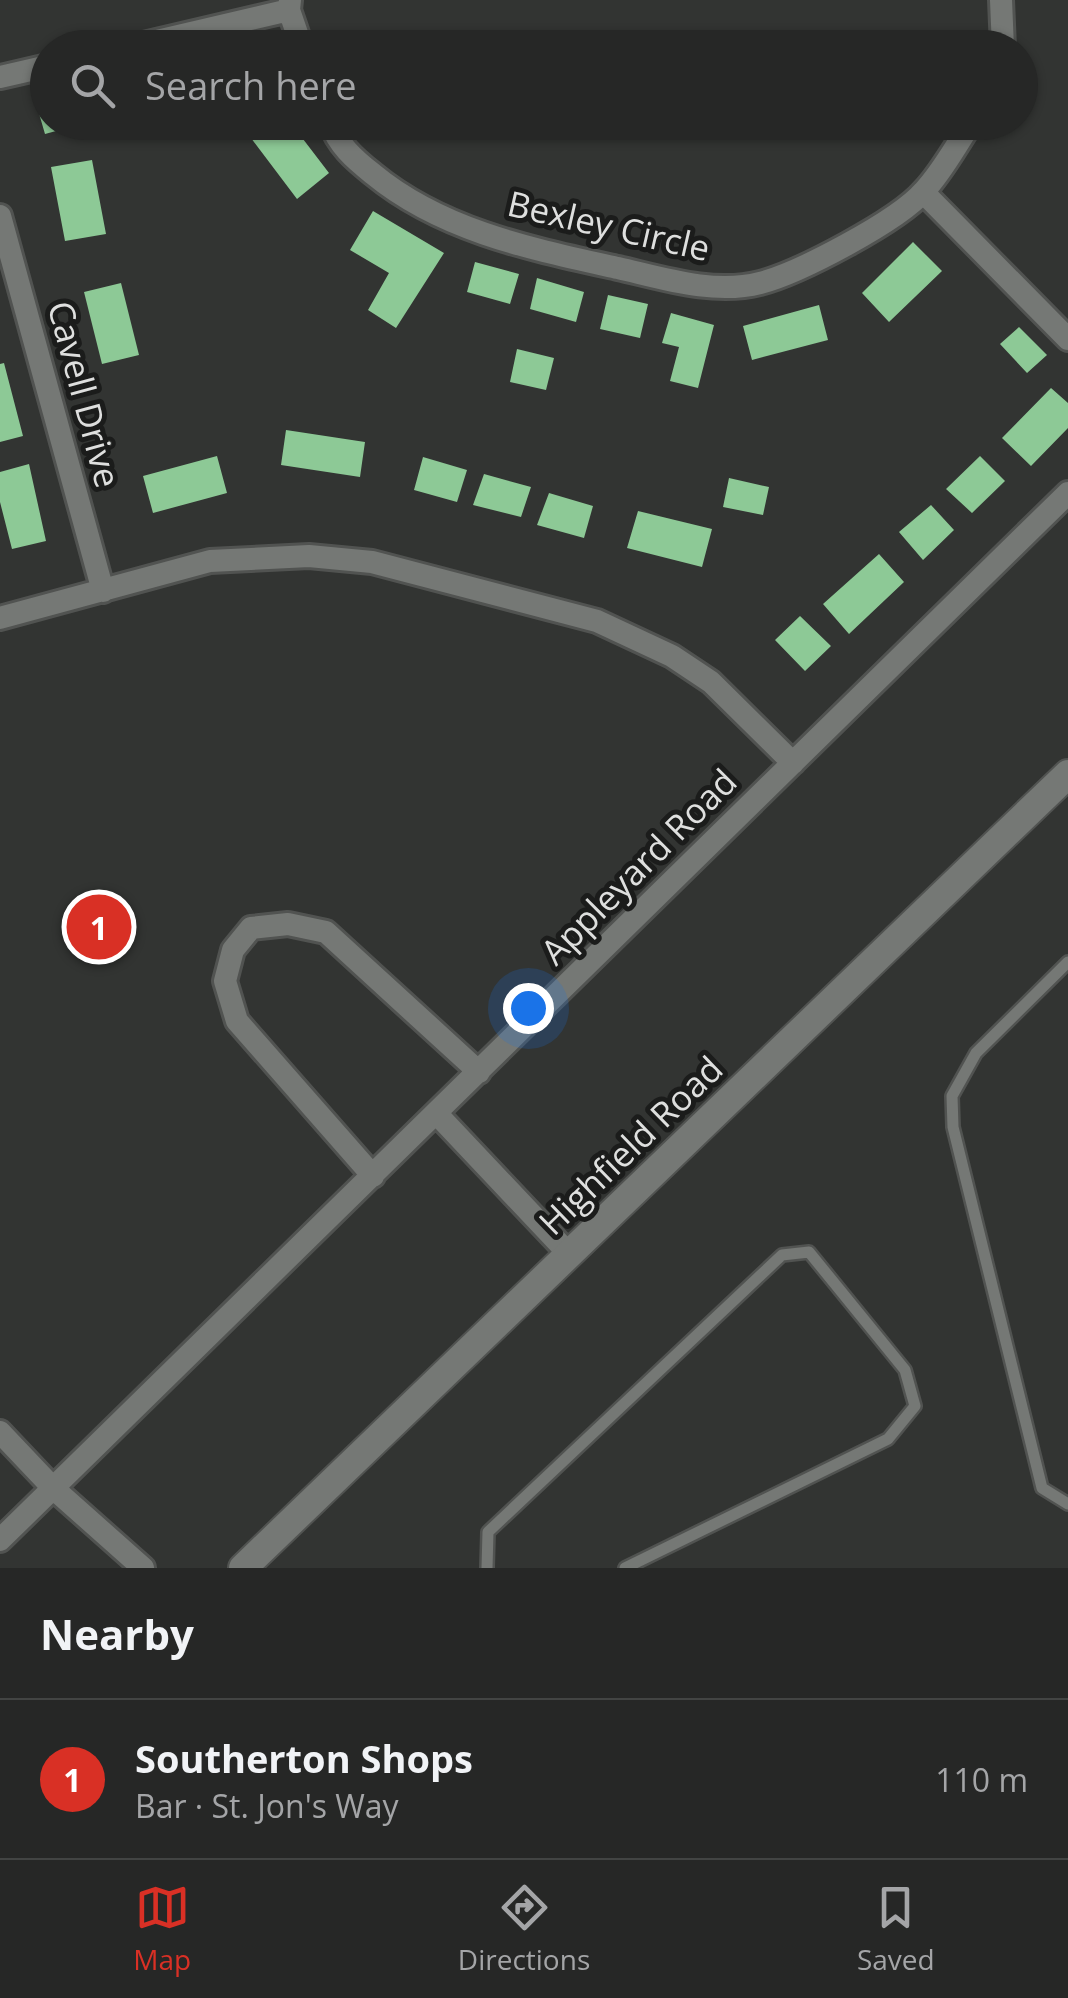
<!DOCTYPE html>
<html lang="en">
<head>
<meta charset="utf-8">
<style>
  body { margin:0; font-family:"Open Sans",sans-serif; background:#2e2f2e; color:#f1f3f6 }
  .you { position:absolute; left:528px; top:1008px; width:35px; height:35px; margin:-25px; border:8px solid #fff; border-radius:50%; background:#1a73e8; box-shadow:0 0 0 15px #1a73e833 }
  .badge { display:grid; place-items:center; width:65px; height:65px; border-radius:50%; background:#d93025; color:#fff; font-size:32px; font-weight:700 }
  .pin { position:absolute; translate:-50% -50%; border:5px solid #fff; box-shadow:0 2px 10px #0006 }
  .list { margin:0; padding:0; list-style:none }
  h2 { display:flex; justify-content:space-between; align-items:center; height:130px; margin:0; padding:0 40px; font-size:42px }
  h2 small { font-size:32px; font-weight:400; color:#a4a5a7 }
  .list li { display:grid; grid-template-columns:65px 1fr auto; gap:30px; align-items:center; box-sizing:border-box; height:160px; padding:0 40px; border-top:2px solid #424443 }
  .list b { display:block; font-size:38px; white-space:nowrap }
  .list p { margin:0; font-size:32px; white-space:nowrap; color:#a4a5a7 }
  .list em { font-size:32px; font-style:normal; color:#a4a5a7 }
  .icon { flex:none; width:55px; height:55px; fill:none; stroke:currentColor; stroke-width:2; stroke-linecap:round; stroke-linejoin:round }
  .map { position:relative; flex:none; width:1068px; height:1568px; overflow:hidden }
  .search { position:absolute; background:#262726; box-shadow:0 2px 8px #0004; left:30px; right:30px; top:30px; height:110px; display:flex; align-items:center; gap:25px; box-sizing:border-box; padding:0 35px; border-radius:55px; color:#a4a5a7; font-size:38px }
  .sheet { height:290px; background:#262726 }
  nav { display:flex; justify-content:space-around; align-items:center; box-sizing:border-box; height:140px; border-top:2px solid #424443; background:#262726; font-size:28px; color:#a4a5a7 }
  nav a { display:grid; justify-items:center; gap:5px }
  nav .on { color:#d93025 }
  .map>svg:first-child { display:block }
</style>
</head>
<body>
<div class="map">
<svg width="1068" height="1568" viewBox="0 0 1068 1568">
  <rect width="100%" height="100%" fill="#323432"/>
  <path fill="#8dc996" d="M 48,107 L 48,122 L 82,124 L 45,134 L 38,110 Z
    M 271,122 L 290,122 L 329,173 L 297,199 L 251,138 Z
    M 92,160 L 106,234 L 65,241 L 51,167 Z
    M 373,211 L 444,253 L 396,328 L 368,310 L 389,273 L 350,250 Z
    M 913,242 L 942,271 L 889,322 L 862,293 Z
    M 475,262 L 519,274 L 510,304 L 467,292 Z
    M 537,278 L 584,292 L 576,322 L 530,309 Z
    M 121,283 L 139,355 L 102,364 L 84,292 Z
    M 608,295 L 648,304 L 640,338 L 600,329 Z
    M 819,305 L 828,340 L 752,360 L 743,326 Z
    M 671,313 L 714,325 L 698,388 L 670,381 L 679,347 L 662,343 Z
    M 1019,327 L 1047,355 L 1027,373 L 1000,344 Z
    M 517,349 L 554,358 L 546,390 L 510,382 Z
    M 4,363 L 23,436 L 0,442 L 0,364 Z
    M 1051,388 L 1068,403 L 1068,428 L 1031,466 L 1002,438 Z
    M 286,430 L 365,442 L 360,477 L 281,465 Z
    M 217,456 L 227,493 L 153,513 L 143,476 Z
    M 980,456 L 1005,481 L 972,513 L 946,489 Z
    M 423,457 L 467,470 L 457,502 L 414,490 Z
    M 29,464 L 46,541 L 12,549 L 0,502 L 0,472 Z
    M 484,474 L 531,487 L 521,517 L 473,505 Z
    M 729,478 L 769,487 L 763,515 L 723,507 Z
    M 549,493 L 593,506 L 584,538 L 537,525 Z
    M 931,505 L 954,530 L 923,560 L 899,532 Z
    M 638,511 L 712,529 L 702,567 L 627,548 Z
    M 879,554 L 904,582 L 849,634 L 823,604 Z
    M 800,616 L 831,646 L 805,671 L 775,640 Z"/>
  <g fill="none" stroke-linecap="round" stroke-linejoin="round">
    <g stroke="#515351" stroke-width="16">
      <path id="service" d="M 1068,962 L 976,1053 L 952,1096 L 953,1127 L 1042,1488 L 1068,1504
        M 487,1568 L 488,1532 L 782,1255 L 809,1252 L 905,1370 L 915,1406 L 888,1439 L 625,1568"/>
    </g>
    <g stroke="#515351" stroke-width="28">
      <path id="minor" d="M 290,0 L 289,10 L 302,48
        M 1001,0 L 1003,48
        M 127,48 L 289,10
        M 0,77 L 48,66
        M 330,122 C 338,145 354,159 373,174 C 442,231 532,249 618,268 C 662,278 714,295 760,283 C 799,273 898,221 924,191 C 943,171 956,145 972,122
        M 924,193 L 1068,339
        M 0,216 L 103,591
        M 0,618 L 210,561 L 309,556 L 372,562 L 597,621 L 672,656 L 711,682 L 793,763
        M 436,1113 L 570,1255
        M 373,1176 L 237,1021 L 225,981 L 233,950 L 251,928 L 288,924 L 326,932 L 479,1072
        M 0,1432 L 53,1488 L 143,1568
        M 0,1540 L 1068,493"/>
    </g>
    <g stroke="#515351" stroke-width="32">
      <path id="tertiary" d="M 243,1568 L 1068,774"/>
    </g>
    <use href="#service" stroke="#757875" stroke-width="11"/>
    <use href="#minor" stroke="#757875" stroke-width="22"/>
    <use href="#tertiary" stroke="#757875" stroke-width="28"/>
  </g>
  <g text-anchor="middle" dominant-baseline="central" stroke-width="10" stroke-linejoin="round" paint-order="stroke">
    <g font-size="35" fill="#dedfde" stroke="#1b1c1b">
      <text transform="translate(609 225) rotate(13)">Bexley Circle</text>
      <text transform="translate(85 394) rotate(75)">Cavell Drive</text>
      <text transform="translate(638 866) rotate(-45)">Appleyard Road</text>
      <text transform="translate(630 1145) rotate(-44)">Highfield Road</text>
    </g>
  </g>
</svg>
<div class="you"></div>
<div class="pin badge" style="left:99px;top:927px">1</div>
<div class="search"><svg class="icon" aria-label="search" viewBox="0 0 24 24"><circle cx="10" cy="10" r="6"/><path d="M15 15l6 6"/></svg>Search here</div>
</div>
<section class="sheet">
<h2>Nearby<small></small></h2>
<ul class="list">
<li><span class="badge">1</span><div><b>Southerton Shops</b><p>Bar · St. Jon's Way</p></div><em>110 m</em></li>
</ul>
</section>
<nav>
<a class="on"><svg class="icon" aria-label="map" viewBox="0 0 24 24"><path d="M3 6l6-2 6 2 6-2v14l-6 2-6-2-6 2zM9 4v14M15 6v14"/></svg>Map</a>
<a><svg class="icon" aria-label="directions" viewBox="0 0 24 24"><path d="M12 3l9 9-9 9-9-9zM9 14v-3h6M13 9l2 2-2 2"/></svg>Directions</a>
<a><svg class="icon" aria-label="saved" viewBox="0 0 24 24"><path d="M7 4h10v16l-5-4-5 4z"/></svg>Saved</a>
</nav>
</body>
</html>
